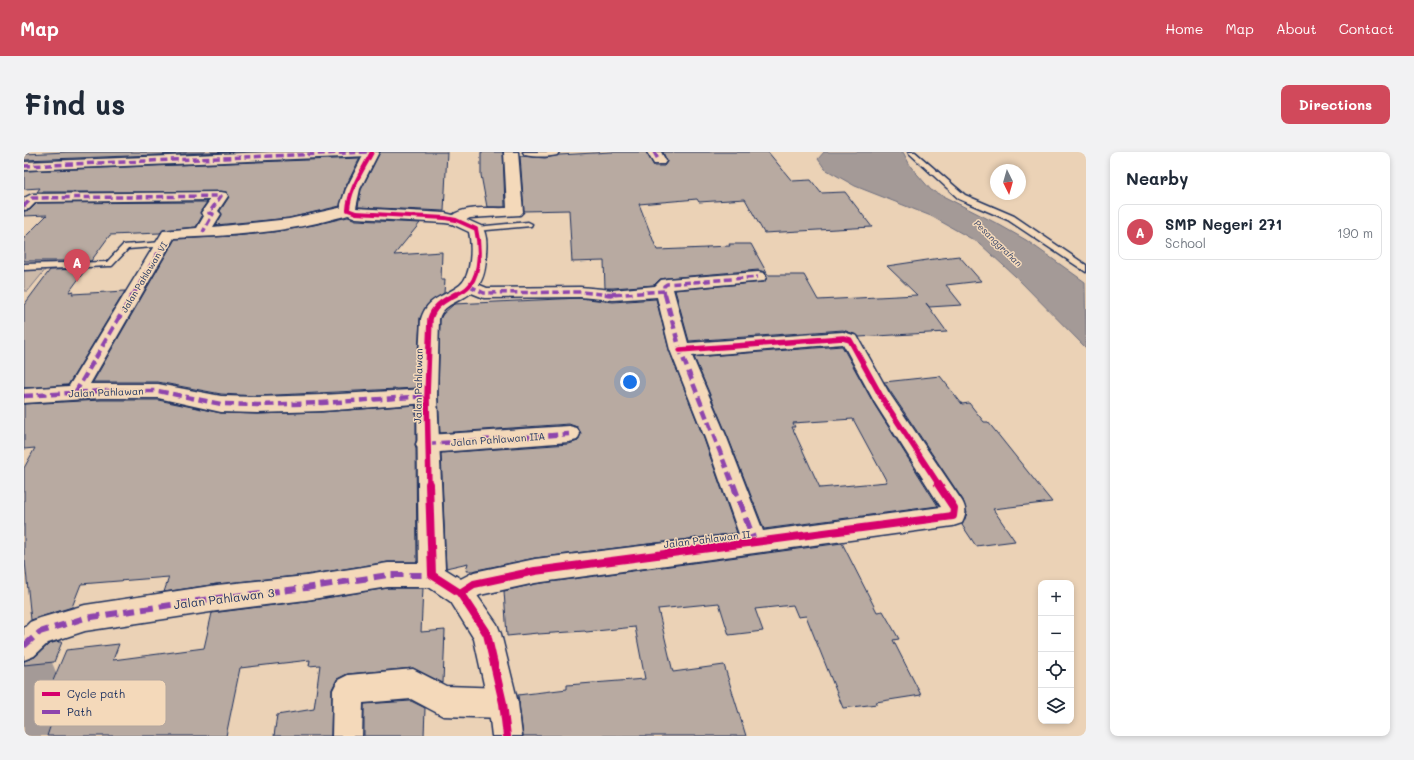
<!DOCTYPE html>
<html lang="en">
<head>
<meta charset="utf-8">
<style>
  body { margin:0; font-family:Mali,sans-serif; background:#f2f2f3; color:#1f2937 }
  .controls { position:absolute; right:12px; bottom:12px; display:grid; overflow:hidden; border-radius:8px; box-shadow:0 2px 6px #0003 }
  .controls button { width:36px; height:36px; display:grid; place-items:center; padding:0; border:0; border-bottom:1px solid #e0e1e3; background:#fff; color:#1f2937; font:20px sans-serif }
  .compass { position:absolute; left:966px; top:12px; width:36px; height:36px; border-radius:50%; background:#fff; box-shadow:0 2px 6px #0003; rotate:175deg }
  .you { position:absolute; left:606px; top:230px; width:14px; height:14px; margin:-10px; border:3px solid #fff; border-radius:50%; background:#1a73e8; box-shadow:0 0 0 6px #1a73e833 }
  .badge { display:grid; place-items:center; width:26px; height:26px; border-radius:50%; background:#d1495b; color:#fff; font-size:13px; font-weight:700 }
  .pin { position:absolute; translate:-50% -33px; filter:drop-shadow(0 1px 2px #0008) }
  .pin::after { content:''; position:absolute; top:21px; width:14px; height:12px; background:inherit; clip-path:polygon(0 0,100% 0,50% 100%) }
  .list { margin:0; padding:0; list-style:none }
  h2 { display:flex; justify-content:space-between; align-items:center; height:52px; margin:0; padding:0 16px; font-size:17px }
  h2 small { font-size:13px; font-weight:400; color:#747a83 }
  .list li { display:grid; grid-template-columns:26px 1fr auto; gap:12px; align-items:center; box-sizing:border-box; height:56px; margin:0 8px 8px; padding:0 8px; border:1px solid #e0e1e3; border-radius:8px }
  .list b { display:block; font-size:15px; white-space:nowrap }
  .list p { margin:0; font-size:13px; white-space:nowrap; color:#747a83 }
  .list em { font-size:13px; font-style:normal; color:#747a83 }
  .icon { flex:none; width:22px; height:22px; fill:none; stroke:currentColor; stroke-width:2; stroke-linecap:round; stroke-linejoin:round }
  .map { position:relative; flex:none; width:1062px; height:584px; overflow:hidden; border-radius:8px }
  header { display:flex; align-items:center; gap:24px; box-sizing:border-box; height:56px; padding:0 20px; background:#d1495b; color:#fff }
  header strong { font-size:19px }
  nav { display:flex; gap:22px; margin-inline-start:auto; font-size:14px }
  .intro { display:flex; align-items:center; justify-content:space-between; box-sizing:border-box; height:96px; padding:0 24px }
  h1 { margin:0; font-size:28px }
  .button { padding:10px 18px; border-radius:8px; background:#d1495b; color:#fff; font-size:14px; font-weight:700 }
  main { display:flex; gap:24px; padding:0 24px }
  aside { flex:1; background:#fff; border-radius:8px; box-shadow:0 2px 6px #0003 }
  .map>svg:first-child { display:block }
</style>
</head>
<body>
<header>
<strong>Map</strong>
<nav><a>Home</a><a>Map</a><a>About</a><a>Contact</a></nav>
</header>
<div class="intro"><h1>Find us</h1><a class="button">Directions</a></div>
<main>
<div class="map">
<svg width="1062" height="584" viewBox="0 0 1062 584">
  <rect width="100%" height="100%" fill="#ebd2b6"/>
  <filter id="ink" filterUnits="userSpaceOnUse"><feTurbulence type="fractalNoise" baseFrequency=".025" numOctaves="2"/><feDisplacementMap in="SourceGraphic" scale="8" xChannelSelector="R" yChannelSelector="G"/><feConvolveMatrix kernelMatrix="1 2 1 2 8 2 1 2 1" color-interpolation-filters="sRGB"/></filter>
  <g filter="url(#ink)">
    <path fill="#cdbaa9" stroke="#747484" d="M 22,117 L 4,139 L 0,139 L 0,118 Z"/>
    <path fill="#a49a97" stroke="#6d6f80" d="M 800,0 L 879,0 L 887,15 L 907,38 L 972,71 L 1002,88 L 1061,130 L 1062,196 L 991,124 L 955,91 L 907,64 L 831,34 L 801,17 L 794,7 Z"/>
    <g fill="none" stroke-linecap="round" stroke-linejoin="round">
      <path fill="#a49a97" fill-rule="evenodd" d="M 0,490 L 23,499 L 32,520 L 33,584 L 0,584 Z"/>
    </g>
    <path fill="#b8aaa1" stroke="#1b2f5e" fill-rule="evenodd" d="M 43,0 L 209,0 L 0,8 L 0,2 Z
      M 356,0 L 423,0 L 420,59 L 334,55 L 337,38 Z
      M 457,0 L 479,0 L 481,55 L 463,55 L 457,23 Z
      M 587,0 L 622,0 L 630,14 L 640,14 L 643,10 L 639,0 L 744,0 L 768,29 L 787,28 L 797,41 L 821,40 L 848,75 L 740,81 L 721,47 L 675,50 L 673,47 L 615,52 L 633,98 L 683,96 L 682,95 L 706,94 L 705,92 L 727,92 L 744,123 L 780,123 L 794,148 L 893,143 L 863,114 L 910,107 L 935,104 L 957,129 L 922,133 L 938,153 L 905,155 L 902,151 L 923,180 L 835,185 L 833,183 L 819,178 L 665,189 L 651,138 L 740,130 L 743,126 L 741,120 L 734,118 L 643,126 L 636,127 L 630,133 L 589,136 L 581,136 L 580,109 L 548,110 L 545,58 L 500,59 L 496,4 L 521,6 L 535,3 Z
      M 336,6 L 321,36 L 316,54 L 265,66 L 192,73 L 198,63 L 196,59 L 205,45 L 202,40 L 13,40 L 16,36 L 0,37 L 0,19 Z
      M 183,50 L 176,60 L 178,64 L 172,75 L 139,78 L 136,81 L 86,83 L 67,109 L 0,109 L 0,86 L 23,63 L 0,64 L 0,59 L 6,58 L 13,51 Z
      M 324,65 L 332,68 L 396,71 L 370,103 L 418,100 L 417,128 L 421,128 L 420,141 L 403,153 L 396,166 L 392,236 L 233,244 L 197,242 L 134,230 L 69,230 L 151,87 L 210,84 L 250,80 L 290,73 Z
      M 62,117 L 45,140 L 50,139 L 48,142 L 101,139 L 44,233 L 0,236 L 0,153 L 26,118 Z
      M 556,146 L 589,150 L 632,147 L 645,198 L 680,287 L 713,381 L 511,406 L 448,419 L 442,419 L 444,411 L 422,416 L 417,301 L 545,292 L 554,289 L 557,281 L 553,275 L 545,272 L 416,281 L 414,244 L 416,167 L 419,162 L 430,152 Z
      M 818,194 L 850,252 L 914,354 L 740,377 L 704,285 L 670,205 ZM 829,267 L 863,330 L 796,336 L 768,275 L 771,275 L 769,271 Z
      M 916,224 L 938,252 L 945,251 L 960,270 L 964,270 L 1028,350 L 969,357 L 991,389 L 952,394 L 938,373 L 943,361 L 939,348 L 860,230 Z
      M 77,248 L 134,248 L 197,261 L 233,262 L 298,260 L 392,253 L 392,289 L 391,293 L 392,296 L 393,410 L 364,410 L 282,423 L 193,432 L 140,440 L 145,425 L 57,432 L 48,455 L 7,468 L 1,409 L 0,409 L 0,316 L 11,296 L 0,297 L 0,252 Z
      M 818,391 L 853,460 L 859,459 L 875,487 L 869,488 L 897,543 L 852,550 L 853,552 L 819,556 L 782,464 L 774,465 L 769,453 L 731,457 L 739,479 L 705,483 L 695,451 L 634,457 L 649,520 L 700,513 L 722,584 L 499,584 L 494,543 L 543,537 L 543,533 L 621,527 L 611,475 L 562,480 L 561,479 L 514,482 L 514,481 L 483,484 L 480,439 L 511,432 Z
      M 364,436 L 399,436 L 397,480 L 421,478 L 419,531 L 389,516 L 323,522 L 313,527 L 308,537 L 307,584 L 250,584 L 253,563 L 290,557 L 296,513 L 285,514 L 286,508 L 216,516 L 202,584 L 23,584 L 35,549 L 20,550 L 42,498 L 95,492 L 89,508 L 180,496 L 188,461 L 282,449 Z
      M 35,489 L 34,490 L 38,490 L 30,510 L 0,513 L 0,509 L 11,505 L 25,492 Z
      M 387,549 L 401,556 L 400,584 L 340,584 L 340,552 Z"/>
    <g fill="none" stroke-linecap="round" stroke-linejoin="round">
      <g stroke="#1b2f5e" stroke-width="3">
        <path id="service" d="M 884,0 L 891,0 L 941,43 L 990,64 L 1062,113 L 1062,120 L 984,68 L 935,47 Z
          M 504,70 L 508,72 L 507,74 L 452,79 L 448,77 L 452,75 Z
          M 139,90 L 142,90 L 142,94 L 104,97 L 88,114 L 85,114 L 0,118 L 0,112 L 83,110 L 99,93 Z"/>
      </g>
      <g stroke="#1b2f5e" stroke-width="3">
        <path id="minor" d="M 246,0 L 352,0 L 350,3 L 345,4 L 0,18 L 0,10 Z
          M 480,0 L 494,0 L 499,60 L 496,63 L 446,66 L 432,73 L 427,71 L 424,68 C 435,52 466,57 483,56 Z
          M 499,0 L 535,0 L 533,3 C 523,5 511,5 501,3 Z
          M 623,0 L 637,0 L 642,9 L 640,12 L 630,12 Z
          M 197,40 L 202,41 L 204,44 L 194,59 L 197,62 L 189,75 L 265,67 L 324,54 L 329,55 L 331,58 C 327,64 316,65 309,67 C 257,81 204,84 150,86 L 66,232 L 134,232 L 197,244 L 233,245 L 298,243 L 403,237 L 410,239 L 413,244 L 410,249 L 403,251 L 298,259 L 233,261 L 197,260 L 134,246 L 77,246 L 0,251 L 0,237 L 45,234 L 139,79 L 173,76 L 180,64 L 177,61 L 186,48 L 12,50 L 5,57 L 0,58 L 0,46 L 8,42 Z
          M 734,120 L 740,121 L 742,125 L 740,129 L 649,137 L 664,191 L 819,180 L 833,184 L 865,241 L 938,349 C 943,358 942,363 938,371 L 929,374 L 511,431 L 456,443 L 436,453 L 427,450 L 423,441 L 427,432 L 450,420 L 511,407 L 715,382 L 681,286 L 646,198 L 633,145 L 589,148 L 556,145 L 460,146 L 440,138 L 437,134 L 440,130 L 446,129 L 463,136 L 556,135 L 589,138 L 631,134 L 637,128 L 643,127 ZM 819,192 L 851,251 L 917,355 L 739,379 L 703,286 L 668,204 Z
          M 545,274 L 553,276 L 556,282 L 553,288 L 545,290 L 403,301 L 395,298 L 392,292 L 395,286 L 403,283 Z
          M 364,411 L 408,411 L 417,415 L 421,423 L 417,431 L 408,435 L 364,435 L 282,448 L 193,459 L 61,479 L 24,491 L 10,504 L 0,508 L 0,476 L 6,470 L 16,466 L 61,453 L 193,433 L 282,424 Z
          M 389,517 L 422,534 L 479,536 L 490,540 L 494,551 L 490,562 L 479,566 L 419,564 L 387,547 L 339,551 L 338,584 L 308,584 L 309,538 L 314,528 L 324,523 Z"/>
      </g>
      <g stroke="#1b2f5e" stroke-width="3">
        <path id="tertiary" d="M 341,0 L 355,0 L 336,37 L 332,56 L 421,61 L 437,65 L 457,74 C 463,81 463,92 462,101 C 462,113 461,127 452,136 C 441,150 420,149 415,167 L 413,244 L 421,417 L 445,432 L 473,472 L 477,482 L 494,551 L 498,584 L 468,584 L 464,551 L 450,487 L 427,450 L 399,431 L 395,423 L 393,244 L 397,167 C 404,144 419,146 436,133 C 448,124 448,93 445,80 L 428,72 L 421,71 L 332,66 L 319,61 L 317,58 L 317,52 L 322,37 Z"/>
      </g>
      <use href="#service" fill="#f4d9ba" fill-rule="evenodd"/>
      <use href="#minor" fill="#f4d9ba" fill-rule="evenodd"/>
      <use href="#tertiary" fill="#f4d9ba" fill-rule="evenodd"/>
      <path stroke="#8e44ad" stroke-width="3.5" stroke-dasharray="7 3.5" stroke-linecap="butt" d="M 630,0 L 635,9
        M 0,14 L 345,0
        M 0,54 L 8,46 L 197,44 L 185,61 L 189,62 L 179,80
        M 446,134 L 460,141 L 556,140 L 589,143 L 640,139 L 640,134 L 643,132 L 734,125
        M 640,139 L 641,143
        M 109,143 L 139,92"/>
      <path stroke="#8e44ad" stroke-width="4.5" stroke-dasharray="9 4.5" stroke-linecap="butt" d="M 583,142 L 596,142
        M 641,142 L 656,198 L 709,333
        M 51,241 L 109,142
        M 0,244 L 77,239 L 134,239 L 197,252 L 233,253 L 298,251 L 403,244
        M 403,292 L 545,282"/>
      <path stroke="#8e44ad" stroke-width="6" stroke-dasharray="12 6" stroke-linecap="butt" d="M 709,332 L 731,391
        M 0,494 L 16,480 L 61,466 L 193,446 L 282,436 L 364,423 L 408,423"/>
      <g stroke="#f4d9ba" stroke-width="5.5">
        <path id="cycleway-far2" d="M 348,0 C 339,18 325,37 324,58 L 332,61 L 421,66 L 432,68 L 452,77 C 456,93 457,119 446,133 C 442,138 436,141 430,143"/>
      </g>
      <g stroke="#f4d9ba" stroke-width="8">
        <path id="cycleway-far1" d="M 656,198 L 819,186 L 826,188 L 858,246 L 915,333
          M 405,333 L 403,244 L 406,167 C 410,153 420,149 432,142"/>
      </g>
      <g stroke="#f4d9ba" stroke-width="10">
        <path id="cycleway" d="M 405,332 L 408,423 L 436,441 L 463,482 L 479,551 L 483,584
          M 436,441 L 450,432 L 511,419 L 929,364 L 930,356 L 914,332"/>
      </g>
      <use href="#cycleway-far2" stroke="#d6006c" stroke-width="4"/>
      <use href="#cycleway-far1" stroke="#d6006c" stroke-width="5.5"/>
      <use href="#cycleway" stroke="#d6006c" stroke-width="8"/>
    </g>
  </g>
  <g text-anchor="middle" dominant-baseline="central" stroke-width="3" stroke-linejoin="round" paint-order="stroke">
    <g font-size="9" font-style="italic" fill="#364469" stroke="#f4d9ba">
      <text transform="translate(974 91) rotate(44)">Pesanggrahan</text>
    </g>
    <g font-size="9" fill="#1b2f5e" stroke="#f4d9ba">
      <text transform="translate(120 125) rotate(-59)">Jalan Pahlawan VI</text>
    </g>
    <g font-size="10" fill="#1b2f5e" stroke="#f4d9ba">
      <text transform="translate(394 234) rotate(-89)">Jalan Pahlawan</text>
      <text transform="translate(82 240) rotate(-2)">Jalan Pahlawan</text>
      <text transform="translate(474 287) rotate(-4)">Jalan Pahlawan IIA</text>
      <text transform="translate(683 387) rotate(-7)">Jalan Pahlawan II</text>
    </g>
    <g font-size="12" fill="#1b2f5e" stroke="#f4d9ba">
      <text transform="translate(200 446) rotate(-7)">Jalan Pahlawan 3</text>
    </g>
  </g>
  <rect x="10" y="528" width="132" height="46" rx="6" fill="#f4d9ba" stroke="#b3a69e" stroke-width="1"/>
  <rect x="18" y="540" width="18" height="4" fill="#d6006c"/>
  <rect x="18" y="558" width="18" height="4" fill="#8e44ad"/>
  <g font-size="11" fill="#1b2f5e">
    <text x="43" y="546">Cycle path</text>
    <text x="43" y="564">Path</text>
  </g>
</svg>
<div class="controls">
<button>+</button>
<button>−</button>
<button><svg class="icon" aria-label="locate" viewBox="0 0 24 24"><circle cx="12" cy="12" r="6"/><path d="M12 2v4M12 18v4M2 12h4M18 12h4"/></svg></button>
<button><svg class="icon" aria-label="layers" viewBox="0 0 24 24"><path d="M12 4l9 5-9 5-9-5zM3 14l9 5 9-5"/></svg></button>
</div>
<svg class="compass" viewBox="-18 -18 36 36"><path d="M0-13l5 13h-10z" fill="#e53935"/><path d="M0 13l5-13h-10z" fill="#747a83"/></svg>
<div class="you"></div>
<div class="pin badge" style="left:53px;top:130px">A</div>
</div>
<aside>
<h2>Nearby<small></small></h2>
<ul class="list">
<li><span class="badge">A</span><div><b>SMP Negeri 271</b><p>School</p></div><em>190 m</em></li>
</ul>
</aside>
</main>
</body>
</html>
